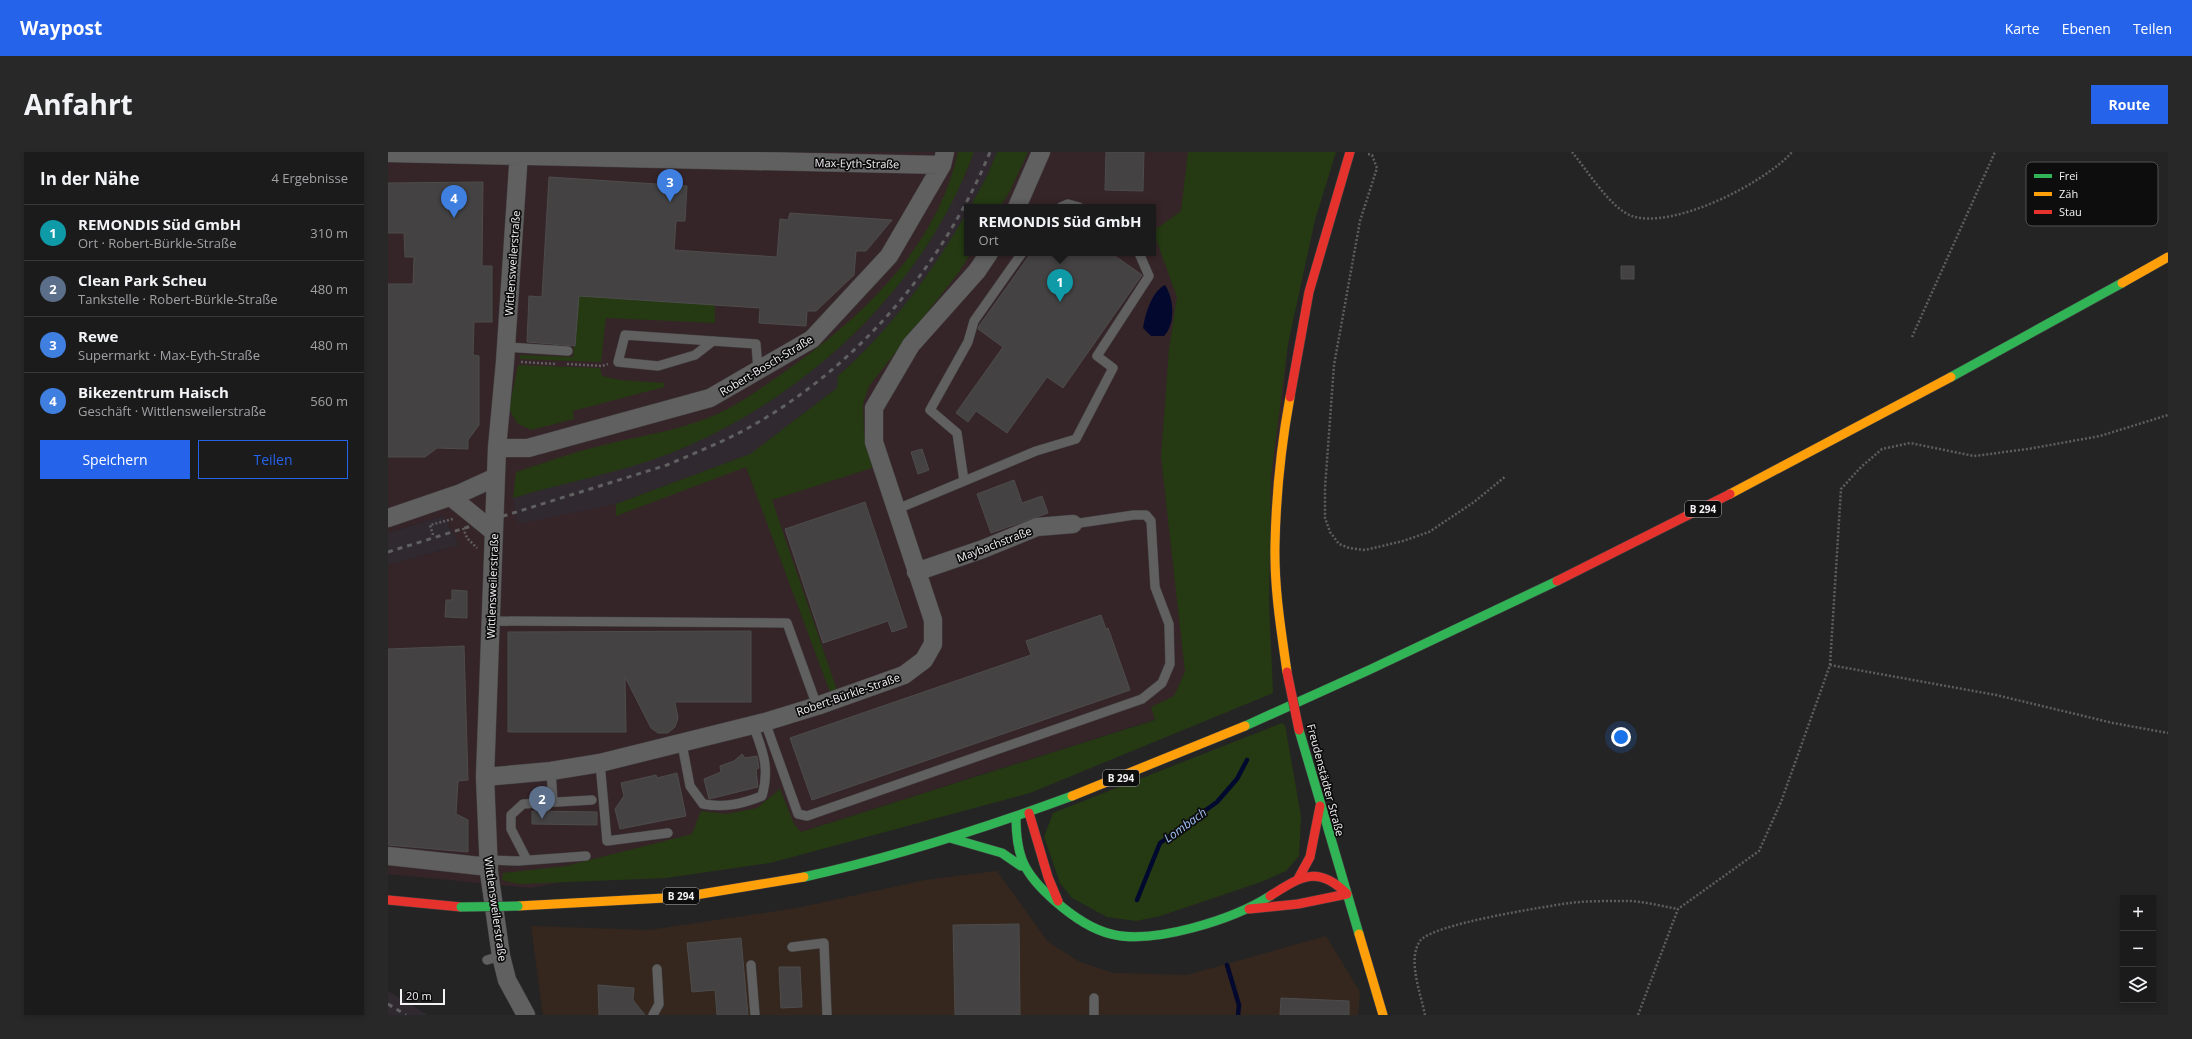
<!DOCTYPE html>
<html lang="de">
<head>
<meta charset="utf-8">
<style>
  body { margin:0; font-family:"Open Sans",sans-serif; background:#292829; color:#f1f3f6 }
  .controls { position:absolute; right:12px; bottom:12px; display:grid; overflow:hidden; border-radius:0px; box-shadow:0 2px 6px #0003 }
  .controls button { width:36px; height:36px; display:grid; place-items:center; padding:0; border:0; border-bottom:1px solid #3a393b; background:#1c1b1c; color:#f1f3f6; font:20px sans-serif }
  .scale { position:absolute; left:12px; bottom:10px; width:45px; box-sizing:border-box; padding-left:4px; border:2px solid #f3f1f3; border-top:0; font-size:11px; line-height:14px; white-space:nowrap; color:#f3f1f3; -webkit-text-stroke:3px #0e0d0e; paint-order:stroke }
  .you { position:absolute; left:1233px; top:585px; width:14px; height:14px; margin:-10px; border:3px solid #fff; border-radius:50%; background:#1a73e8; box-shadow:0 0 0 6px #1a73e833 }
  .badge { display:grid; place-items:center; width:26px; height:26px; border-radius:50%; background:#2563eb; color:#fff; font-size:13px; font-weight:700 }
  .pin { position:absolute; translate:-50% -33px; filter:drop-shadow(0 1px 2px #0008) }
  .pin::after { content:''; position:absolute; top:21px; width:14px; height:12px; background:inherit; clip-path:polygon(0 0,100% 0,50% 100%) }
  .popup { position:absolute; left:576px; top:52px; width:192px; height:52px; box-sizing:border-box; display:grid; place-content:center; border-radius:0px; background:#1c1b1c; filter:drop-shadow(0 1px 3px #0005); font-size:13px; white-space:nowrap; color:#a0a1a3 }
  .popup b { font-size:15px; color:#f1f3f6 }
  .popup::after { content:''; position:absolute; left:50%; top:100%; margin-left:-8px; border:8px solid transparent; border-top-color:#1c1b1c }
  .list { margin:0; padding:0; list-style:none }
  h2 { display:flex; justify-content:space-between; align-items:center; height:52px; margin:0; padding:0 16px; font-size:17px }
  h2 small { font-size:13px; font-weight:400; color:#a0a1a3 }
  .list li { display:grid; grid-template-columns:26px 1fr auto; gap:12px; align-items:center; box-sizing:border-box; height:56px; padding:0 16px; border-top:1px solid #3a393b }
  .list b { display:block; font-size:15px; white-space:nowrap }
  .list p { margin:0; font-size:13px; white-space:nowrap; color:#a0a1a3 }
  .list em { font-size:13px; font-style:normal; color:#a0a1a3 }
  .actions { display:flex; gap:8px; padding:12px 16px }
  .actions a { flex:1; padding:9px 0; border:1px solid #2563eb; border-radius:0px; text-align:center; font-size:14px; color:#2563eb }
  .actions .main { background:#2563eb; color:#fff }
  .icon { flex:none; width:22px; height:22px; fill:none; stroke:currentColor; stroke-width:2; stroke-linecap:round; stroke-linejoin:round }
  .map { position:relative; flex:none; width:1780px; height:863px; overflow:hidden; border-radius:0px }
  header { display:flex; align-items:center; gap:24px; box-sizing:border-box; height:56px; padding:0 20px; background:#2563eb; color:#fff }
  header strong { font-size:19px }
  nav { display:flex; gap:22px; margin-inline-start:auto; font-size:14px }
  .intro { display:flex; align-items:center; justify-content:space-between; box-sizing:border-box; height:96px; padding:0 24px }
  h1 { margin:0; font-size:28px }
  .button { padding:10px 18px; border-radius:0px; background:#2563eb; color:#fff; font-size:14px; font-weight:700 }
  main { display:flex; gap:24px; padding:0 24px }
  aside { flex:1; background:#1c1b1c; border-radius:0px; box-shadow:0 2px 6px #0003 }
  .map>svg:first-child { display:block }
</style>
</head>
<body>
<header>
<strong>Waypost</strong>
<nav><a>Karte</a><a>Ebenen</a><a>Teilen</a></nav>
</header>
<div class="intro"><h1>Anfahrt</h1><a class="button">Route</a></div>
<main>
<aside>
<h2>In der Nähe<small>4 Ergebnisse</small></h2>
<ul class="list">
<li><span class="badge" style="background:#0f9aa8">1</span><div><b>REMONDIS Süd GmbH</b><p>Ort · Robert-Bürkle-Straße</p></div><em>310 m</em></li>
<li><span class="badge" style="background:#5c6f8a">2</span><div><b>Clean Park Scheu</b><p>Tankstelle · Robert-Bürkle-Straße</p></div><em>480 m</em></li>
<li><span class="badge" style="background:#3f7fe0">3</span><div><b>Rewe</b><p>Supermarkt · Max-Eyth-Straße</p></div><em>480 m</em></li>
<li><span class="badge" style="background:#3f7fe0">4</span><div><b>Bikezentrum Haisch</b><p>Geschäft · Wittlensweilerstraße</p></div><em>560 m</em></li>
</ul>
<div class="actions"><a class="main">Speichern</a><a>Teilen</a></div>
</aside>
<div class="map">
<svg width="1780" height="863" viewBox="0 0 1780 863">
  <rect width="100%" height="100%" fill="#252425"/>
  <path fill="#35271d" d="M 609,719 L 660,790 L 692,810 L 725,821 L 799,823 L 938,784 L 972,840 L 970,863 L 155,863 L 143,774 L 261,778 L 409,756 L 537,728 Z"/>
  <path fill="#362528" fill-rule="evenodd" d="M 0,0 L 930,0 L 909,71 L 873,534 L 381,690 L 142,736 L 0,722 L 0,413 L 71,393 L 56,364 L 0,381 ZM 579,55 L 765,55 L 765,101 L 579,101 Z"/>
  <path fill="#302930" d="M 586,0 L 609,0 L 599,24 L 582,55 L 579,55 L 579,60 L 560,94 L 524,146 L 480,198 L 451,224 L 449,236 L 362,302 L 228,352 L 130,372 L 125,346 L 282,301 L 331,279 L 467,182 L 500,146 L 549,75 L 577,25 Z
    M 56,364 L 71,393 L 0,413 L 0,381 Z
    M 0,839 L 40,863 L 0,863 Z"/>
  <path fill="#253a13" d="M 570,0 L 586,0 C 536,137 417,247 283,301 C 232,321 177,330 125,346 L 128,320 C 155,311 183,301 211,294 C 246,285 283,280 317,267 C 344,257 368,240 392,223 C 470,169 549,97 570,0 Z
    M 609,0 L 640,0 L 622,39 L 612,55 L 582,55 L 599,24 Z
    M 800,0 L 948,0 L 927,68 L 900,192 L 883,325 L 881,450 L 885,541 L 642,641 L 382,711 L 278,726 L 131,732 L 114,728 L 115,721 L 178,714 L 304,682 L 313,659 L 338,662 L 369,656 L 392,637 L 406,672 L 413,680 L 767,568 L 763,555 L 786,544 L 797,520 L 773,305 L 781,197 L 789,145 L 765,79 L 793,59 Z
    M 579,60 L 579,101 L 583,101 L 571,120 L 481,234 L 475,252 L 476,282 L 484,316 L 384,348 L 449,538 L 442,540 L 358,315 L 228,364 L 228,352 L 362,302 L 449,236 L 450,224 C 503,177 544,121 579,60 Z
    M 191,144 L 327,153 L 327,171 L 218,166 L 213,210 L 132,207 L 132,203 L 185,205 Z
    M 130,213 L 212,216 L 214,224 L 232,228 L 277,231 L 276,235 L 185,259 L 186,267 L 143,278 L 129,271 L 121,257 Z
    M 894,571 L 897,573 L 913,664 L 911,704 L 898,719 L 873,730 L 772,764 L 748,769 L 719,765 L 684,746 L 672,731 L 656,685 L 665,661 Z"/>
  <path fill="#03092e" d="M 777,133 C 786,146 788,172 776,184 L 763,184 L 755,176 C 757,162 764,139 777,133 Z"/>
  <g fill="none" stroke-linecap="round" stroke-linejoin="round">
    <path stroke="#03092e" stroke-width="4.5" d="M 749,748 L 772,691 L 829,650 L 849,627 L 859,608
      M 839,813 L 851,853 L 850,863"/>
  </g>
  <path fill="#444243" stroke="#4d4c4c" d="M 718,0 L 756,0 L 755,39 L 717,38 Z
    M 161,25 L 299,34 L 297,69 L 288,69 L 286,98 L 389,105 L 392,67 L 400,68 L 402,61 L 504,68 L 478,99 L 468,99 L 466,123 L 428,159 L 419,159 L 418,174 L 371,171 L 372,156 L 191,144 L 187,194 L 139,190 L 141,144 L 154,145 Z
    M 95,30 L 94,114 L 104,114 L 104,170 L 86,170 L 85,203 L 91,204 L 91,273 L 80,288 L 80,297 L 49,296 L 37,305 L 0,305 L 0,132 L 25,132 L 26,105 L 17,105 L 16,81 L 0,81 L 0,31 Z
    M 643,101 L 723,101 L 754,123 L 675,236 L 659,225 L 619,281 L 588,259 L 580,270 L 568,261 L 615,195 L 590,177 L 591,174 Z
    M 1233,114 L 1246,114 L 1246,127 L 1233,127 Z
    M 534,297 L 541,318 L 530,322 L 523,300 Z
    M 626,328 L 634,351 L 654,344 L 660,361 L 603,381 L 589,342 Z
    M 477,350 L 519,475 L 504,480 L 500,469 L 435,491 L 397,377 Z
    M 64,438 L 79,439 L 79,466 L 57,465 L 58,448 L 64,448 Z
    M 713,463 L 718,477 L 720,476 L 742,538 L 424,648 L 402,586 L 643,503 L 638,489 Z
    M 363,479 L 363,550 L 287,550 L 290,566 L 287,575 L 280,581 L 270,581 L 263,576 L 237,525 L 238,580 L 120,580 L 120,480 Z
    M 76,494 L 80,628 L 70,629 L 68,662 L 80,668 L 80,700 L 0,693 L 0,497 Z
    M 354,602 L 357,606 L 369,604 L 371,616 L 368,618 L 370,635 L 321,647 L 316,627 L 333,620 L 332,614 L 346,609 Z
    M 289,621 L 298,664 L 232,677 L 227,657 L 236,644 L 233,631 L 268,623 L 269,626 Z
    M 144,659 L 209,660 L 209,673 L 144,672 Z
    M 631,772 L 632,863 L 567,863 L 565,773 Z
    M 353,786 L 360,863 L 329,863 L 327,838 L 304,840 L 299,791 Z
    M 391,815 L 412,815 L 414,855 L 393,856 Z
    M 210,833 L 246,836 L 245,848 L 257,863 L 211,863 Z
    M 893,846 L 961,849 L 961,863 L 892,863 Z"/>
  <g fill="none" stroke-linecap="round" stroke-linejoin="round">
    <g stroke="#444344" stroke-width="10">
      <path id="lane" d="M 673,55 L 680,52 L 691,55
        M 325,189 L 307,203 L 270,214 L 230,210 L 237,183 L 368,192 L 370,218
        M 118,195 L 180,199
        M 576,329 L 569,281 L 542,258 L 580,190 L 586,169 L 634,101
        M 507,358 L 648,299 L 688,287 L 725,216 L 709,204 L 761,124 L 751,101
        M 102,469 L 399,471 L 429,554
        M 377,570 L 410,662 L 419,664 L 754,547 L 774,531 L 782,512 L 781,472 L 767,435 L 763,369 L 758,363 L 746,363 L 685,372
        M 294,592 L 302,634 L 315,652 C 336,656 354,652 374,644 C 382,616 375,599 365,573
        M 212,611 L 219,689 L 280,681
        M 163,619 L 165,650
        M 101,708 L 130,709 L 198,704
        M 139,708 L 123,677 L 123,663 L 135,652 L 204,648
        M 404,795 L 436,791 L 439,863
        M 99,808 L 113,804
        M 363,813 L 367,863
        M 706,846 L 706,863
        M 265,863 L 271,852 L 269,817"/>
    </g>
    <g stroke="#444344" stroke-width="19">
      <path id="street" d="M 131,0 L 117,210 L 109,296 L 97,625 L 101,720 L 113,804 L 119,828 L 138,863
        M 0,1 L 554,13
        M 629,55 L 653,0
        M 109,296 L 140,296 L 322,246 L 424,187 L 501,104 L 554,13 L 557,0
        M 63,345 L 106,380
        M 0,366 L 73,341 L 108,325
        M 528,420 L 595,397 L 649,375 L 685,372
        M 97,625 L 163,619 L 212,611 L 377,570 L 429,554 L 516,523 L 536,508 L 545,492 L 545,468 L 486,290 L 486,256 L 523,193 L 589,119 L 601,101
        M 0,704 L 101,715"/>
    </g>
    <g stroke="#444344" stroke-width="10">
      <path id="fast" d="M 1563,225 L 1734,131
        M 857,574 L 981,518 L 1169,429
        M 911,578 L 971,782
        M 628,665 C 628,705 636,722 667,749 C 683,763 702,777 723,782 C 766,793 846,767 882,744
        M 562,686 L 614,701 L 633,714
        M 416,725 C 507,705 597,676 684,644"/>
    </g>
    <g stroke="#444344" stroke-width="10">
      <path id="slow" d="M 1734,131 L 1780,105
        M 1342,342 L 1563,225
        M 899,520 C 893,478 886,435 887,393 C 888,343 893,294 902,245
        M 684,644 L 857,574
        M 130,754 L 295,745 L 416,725
        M 971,782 L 995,863"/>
    </g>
    <g stroke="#444344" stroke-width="10">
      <path id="jam" d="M 902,245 L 921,140 L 962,0
        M 1169,429 L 1342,342
        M 641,661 L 660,725 L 670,749
        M 910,727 L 922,705 L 932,654
        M 0,748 L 73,755
        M 861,757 L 910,752 L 959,742 C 930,713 913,724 882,744"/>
    </g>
    <path stroke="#5f5e5f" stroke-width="2.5" stroke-dasharray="2 2" stroke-linecap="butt" d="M 1184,0 C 1199,18 1223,57 1244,64 C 1285,78 1377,31 1404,0
      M 980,2 L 984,3 L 989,16 L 972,69 L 946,213 L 937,336 L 937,366 L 942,380 L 951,392 L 961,396 L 977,398 L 1015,389 L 1041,380 L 1086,350 L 1118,324
      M 1524,185 L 1607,0
      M 133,210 L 168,212
      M 179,212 L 214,214 L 220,212
      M 75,376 L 79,386 L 89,396
      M 45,383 L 42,373 L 65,367
      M 1442,513 L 1453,337 L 1473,315 L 1494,297 L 1522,291 L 1586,304 L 1640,297 L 1712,284 L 1780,263
      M 1037,863 C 1033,842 1019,808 1032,789 C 1044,772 1156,755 1181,751 C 1198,749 1216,749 1233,749 C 1252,748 1272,754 1290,757
      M 1250,863 L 1290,757 L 1371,699 L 1393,650 L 1442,513 L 1608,543 L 1725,571 L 1780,581"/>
    <use href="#lane" stroke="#616061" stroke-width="9"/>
    <use href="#street" stroke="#616061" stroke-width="18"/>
    <use href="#fast" stroke="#30b455" stroke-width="9"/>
    <use href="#slow" stroke="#ff9f0a" stroke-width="9"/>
    <use href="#jam" stroke="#e5322d" stroke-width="9"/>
    <path stroke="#606060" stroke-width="3" stroke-dasharray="5 5" stroke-linecap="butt" d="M 0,400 L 279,313 C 307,301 335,290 362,275 C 470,214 555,114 602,0
      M 0,852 L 18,863"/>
    <g stroke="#444344" stroke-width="10" stroke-linecap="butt">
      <path id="fast-bridge" d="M 73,755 L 130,754"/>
    </g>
    <g stroke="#444344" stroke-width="10" stroke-linecap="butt">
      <path id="jam-bridge" d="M 899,520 L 911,578"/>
    </g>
    <use href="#fast-bridge" stroke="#30b455" stroke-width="9"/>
    <use href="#jam-bridge" stroke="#e5322d" stroke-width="9"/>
  </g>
  <g text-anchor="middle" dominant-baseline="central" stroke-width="3.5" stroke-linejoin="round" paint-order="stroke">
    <g fill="#0e0d0e" stroke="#aeadae" stroke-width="1">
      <rect x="1297" y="349" width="36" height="16" rx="3"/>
      <rect x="715" y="618" width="36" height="16" rx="3"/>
      <rect x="275" y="736" width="36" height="16" rx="3"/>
    </g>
    <g font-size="10" font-weight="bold" fill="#f3f1f3">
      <text x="1315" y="357">B 294</text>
      <text x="733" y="626">B 294</text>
      <text x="293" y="744">B 294</text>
    </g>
    <g font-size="11" fill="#f3f1f3" stroke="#0e0d0e">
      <text transform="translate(469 11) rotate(1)">Max-Eyth-Straße</text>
      <text transform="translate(124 111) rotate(-86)">Wittlensweilerstraße</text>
      <text transform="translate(378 213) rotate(-31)">Robert-Bosch-Straße</text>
      <text transform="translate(606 392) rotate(-21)">Maybachstraße</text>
      <text transform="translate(104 434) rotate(-88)">Wittlensweilerstraße</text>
      <text transform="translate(460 542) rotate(-19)">Robert-Bürkle-Straße</text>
      <text transform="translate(938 628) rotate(75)">Freudenstädter Straße</text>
      <text transform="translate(108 757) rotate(82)">Wittlensweilerstraße</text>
    </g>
    <g font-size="12" font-style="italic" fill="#9ec0f4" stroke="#0e0d0e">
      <text transform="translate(797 673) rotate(-36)">Lombach</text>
    </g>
  </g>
  <rect x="1638" y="10" width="132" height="64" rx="6" fill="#0e0d0e" stroke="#535153" stroke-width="1"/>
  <rect x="1646" y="22" width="18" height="4" fill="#30b455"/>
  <rect x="1646" y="40" width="18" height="4" fill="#ff9f0a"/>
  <rect x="1646" y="58" width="18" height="4" fill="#e5322d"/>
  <g font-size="11" fill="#f3f1f3">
    <text x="1671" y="28">Frei</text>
    <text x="1671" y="46">Zäh</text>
    <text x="1671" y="64">Stau</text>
  </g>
</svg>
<div class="controls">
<button>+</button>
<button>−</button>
<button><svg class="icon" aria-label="layers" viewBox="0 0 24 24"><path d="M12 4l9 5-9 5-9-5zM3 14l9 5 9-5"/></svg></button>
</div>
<div class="scale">20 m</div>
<div class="you"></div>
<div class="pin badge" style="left:672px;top:150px;background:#0f9aa8">1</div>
<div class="popup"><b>REMONDIS Süd GmbH</b>Ort</div>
<div class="pin badge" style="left:154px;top:667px;background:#5c6f8a">2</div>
<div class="pin badge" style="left:282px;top:50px;background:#3f7fe0">3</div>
<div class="pin badge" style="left:66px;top:66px;background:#3f7fe0">4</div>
</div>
</main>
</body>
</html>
